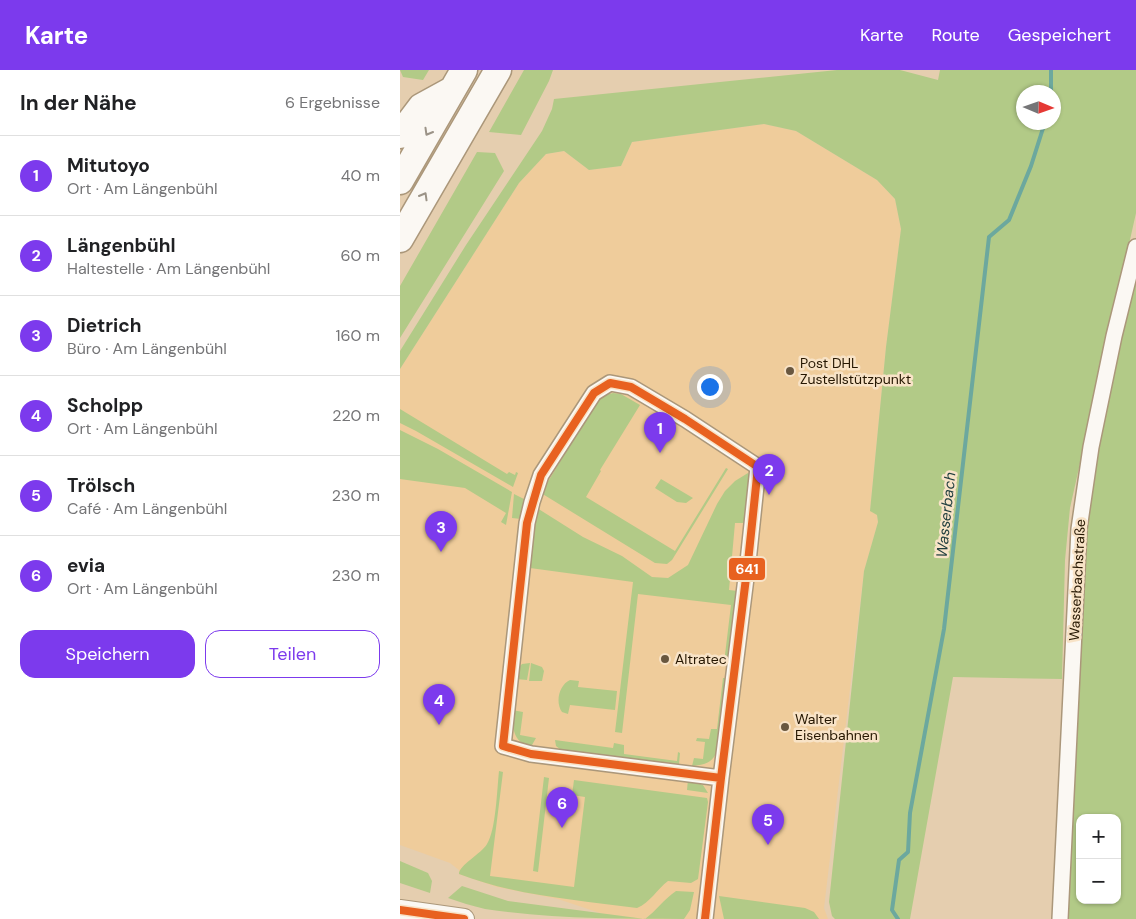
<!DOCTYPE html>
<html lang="de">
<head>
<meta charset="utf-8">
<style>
  body { margin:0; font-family:"DM Sans",sans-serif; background:#f6f6f6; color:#202124 }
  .controls { position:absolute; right:15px; bottom:15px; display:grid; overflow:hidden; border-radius:10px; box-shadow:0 1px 4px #0004 }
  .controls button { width:45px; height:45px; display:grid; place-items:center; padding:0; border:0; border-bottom:1px solid #e0e0e0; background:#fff; color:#202124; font:25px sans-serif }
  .compass { position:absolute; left:616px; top:15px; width:45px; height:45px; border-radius:50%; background:#fff; box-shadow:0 1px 4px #0004; rotate:92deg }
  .you { position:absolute; left:309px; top:316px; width:18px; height:18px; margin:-12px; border:4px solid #fff; border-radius:50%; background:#1a73e8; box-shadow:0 0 0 8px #1a73e833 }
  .badge { display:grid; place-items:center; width:32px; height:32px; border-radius:50%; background:#7c3aed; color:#fff; font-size:16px; font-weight:700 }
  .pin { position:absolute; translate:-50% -41px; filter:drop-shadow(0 1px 2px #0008) }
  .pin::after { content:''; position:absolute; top:26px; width:18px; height:15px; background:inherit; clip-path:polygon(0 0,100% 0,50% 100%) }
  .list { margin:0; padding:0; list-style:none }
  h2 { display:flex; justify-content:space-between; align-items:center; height:65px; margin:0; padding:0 20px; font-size:21px }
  h2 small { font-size:16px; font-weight:400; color:#757577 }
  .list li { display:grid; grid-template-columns:32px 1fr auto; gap:15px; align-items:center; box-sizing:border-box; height:80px; padding:0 20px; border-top:1px solid #e0e0e0 }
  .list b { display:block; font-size:19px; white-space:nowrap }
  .list p { margin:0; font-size:16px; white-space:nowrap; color:#757577 }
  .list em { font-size:16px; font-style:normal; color:#757577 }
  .actions { display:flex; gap:10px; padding:15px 20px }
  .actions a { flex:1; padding:11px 0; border:1px solid #7c3aed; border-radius:15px; text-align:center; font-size:18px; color:#7c3aed }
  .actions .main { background:#7c3aed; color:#fff }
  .map { position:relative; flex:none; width:736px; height:849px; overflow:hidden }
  header { display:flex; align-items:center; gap:30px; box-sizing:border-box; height:70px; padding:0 25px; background:#7c3aed; color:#fff }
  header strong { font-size:24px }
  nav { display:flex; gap:28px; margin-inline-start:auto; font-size:18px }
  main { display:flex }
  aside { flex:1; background:#fff }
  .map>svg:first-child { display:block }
</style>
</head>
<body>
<header>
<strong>Karte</strong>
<nav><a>Karte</a><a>Route</a><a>Gespeichert</a></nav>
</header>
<main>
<aside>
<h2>In der Nähe<small>6 Ergebnisse</small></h2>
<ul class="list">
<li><span class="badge">1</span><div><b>Mitutoyo</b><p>Ort · Am Längenbühl</p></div><em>40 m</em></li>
<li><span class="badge">2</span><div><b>Längenbühl</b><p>Haltestelle · Am Längenbühl</p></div><em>60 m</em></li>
<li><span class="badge">3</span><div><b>Dietrich</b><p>Büro · Am Längenbühl</p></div><em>160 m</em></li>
<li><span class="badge">4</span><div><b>Scholpp</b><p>Ort · Am Längenbühl</p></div><em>220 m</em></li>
<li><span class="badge">5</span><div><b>Trölsch</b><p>Café · Am Längenbühl</p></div><em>230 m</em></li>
<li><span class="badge">6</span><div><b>evia</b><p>Ort · Am Längenbühl</p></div><em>230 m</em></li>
</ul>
<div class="actions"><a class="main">Speichern</a><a>Teilen</a></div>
</aside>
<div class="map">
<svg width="736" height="849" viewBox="0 0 736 849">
  <rect width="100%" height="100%" fill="#e5ceaf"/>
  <path fill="#efcc9b" d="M 364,54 L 396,61 L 477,110 L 495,129 L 501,159 L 486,277 L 470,440 L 477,445 L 478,452 L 464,501 L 424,838 L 428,849 L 227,849 L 209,846 L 158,829 L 97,817 L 59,804 L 59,800 L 50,793 L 0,775 L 0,299 L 119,113 L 146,84 L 164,81 L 189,100 L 221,96 L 232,72 Z"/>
  <path fill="#b2ca87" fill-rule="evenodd" d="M 0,0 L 29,0 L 23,10 L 3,7 Z
    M 124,0 L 153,0 L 149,11 L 121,65 L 89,62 Z
    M 437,0 L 500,0 L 538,10 L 540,0 L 736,0 L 736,143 L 670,438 L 665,490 L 662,609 L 553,607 L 510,849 L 435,849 L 432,846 L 429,832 L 464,501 L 478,452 L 477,445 L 470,441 L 486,277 L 501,159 L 495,129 L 477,110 L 396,61 L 364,54 L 232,72 L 221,96 L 189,100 L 164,81 L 146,84 L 119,113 L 0,299 L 0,281 L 66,175 L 142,61 L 152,39 L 154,29 ZM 624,22 L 654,22 L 654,52 L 624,52 Z
    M 77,82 L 95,83 L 104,101 L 0,268 L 0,216 Z
    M 736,191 L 736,849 L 665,849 L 682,509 L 692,395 ZM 680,748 L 717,748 L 717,830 L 680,830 Z
    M 213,323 L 221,324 L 240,335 L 200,400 L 201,401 L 186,427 L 275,481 L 326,398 L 328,399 L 272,490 L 267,494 L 255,493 L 141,423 L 197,331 L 205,325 Z
    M 0,339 L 107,404 L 109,402 L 115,405 L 116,402 L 118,403 L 113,417 L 16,361 L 0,353 Z
    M 0,360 L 38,379 L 112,422 L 106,455 L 101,452 L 106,443 L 65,418 L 0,409 Z
    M 348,403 L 350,407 L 345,453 L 335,453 L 329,520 L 338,521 L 329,593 L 324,593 L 331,535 L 238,524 L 222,663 L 215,662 L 233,512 L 130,498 L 137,438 L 183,467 L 222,486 L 252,507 L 268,508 L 288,495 L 317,434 L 325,421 L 335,411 Z
    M 261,409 L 293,428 L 286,433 L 277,432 L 255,418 Z
    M 114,424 L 124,429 L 121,449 L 112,448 Z
    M 130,593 L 127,610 L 116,609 L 118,598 L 122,594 Z
    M 131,593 L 142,597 L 144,601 L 142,611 L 129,611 Z
    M 323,608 L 327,608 C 325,626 323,675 314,687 C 309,694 301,695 292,696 L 294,688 L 303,689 L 305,672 L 296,671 L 297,668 L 309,669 L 311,659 L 317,659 Z
    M 170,610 L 179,611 L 178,617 L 217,621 L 215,640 L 170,635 L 168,644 L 162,642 C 155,632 159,615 170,610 Z
    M 112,640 L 123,642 L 120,665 L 136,668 L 132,675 C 113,676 112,655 112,640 Z
    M 155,670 L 213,678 L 214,673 L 224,675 L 224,684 L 277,691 L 278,682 L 280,683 L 279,694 L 161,680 L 156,676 Z
    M 99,701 L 103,702 L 90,806 L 174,817 L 185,727 L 172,725 L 174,710 L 307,728 L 308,732 L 298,809 L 291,813 L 268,811 C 257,819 250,833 237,838 C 177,830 116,826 59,804 C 59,795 81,784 87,774 C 96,760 97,719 99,701 Z
    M 144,707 L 149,708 L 138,802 L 133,801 Z
    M 288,709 L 303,715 L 308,723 L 287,720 Z
    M 0,791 L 28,803 L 32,811 L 30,823 L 0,813 Z
    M 62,816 L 108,831 L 245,849 C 256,841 264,829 276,821 L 294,822 L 290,840 L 284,849 C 218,849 150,849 85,839 C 72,836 60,832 48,828 Z
    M 319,826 L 405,838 L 414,842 L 419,849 L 324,849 Z"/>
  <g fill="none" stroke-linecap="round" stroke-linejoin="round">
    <path stroke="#6ca89e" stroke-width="4" d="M 651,22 L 651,0
      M 498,849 L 492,840 L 499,790 L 508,782 L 510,743 L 544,559 L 589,167 L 609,150 L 631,96 L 645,52"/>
    <g stroke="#ab977a" stroke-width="18">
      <path id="street" d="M 305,849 L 321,708 L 348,492 L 358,397 L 285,349 L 231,317 L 210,313 L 194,323 L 141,405 L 132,432 L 127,453 L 103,676 L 131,684 L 321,708
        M 660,849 L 679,459 L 691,377 L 714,266 L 736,177"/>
    </g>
    <g stroke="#ab977a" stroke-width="22">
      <path id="secondary" d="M 0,840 L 64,849"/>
    </g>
    <g stroke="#ab977a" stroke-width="29">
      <path id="highway" d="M 0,65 L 21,37 L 52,20
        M 0,111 L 64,0
        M 0,169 L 98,0"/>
    </g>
    <use href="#street" stroke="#fbf8f3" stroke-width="15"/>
    <use href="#secondary" stroke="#fbf8f3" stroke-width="20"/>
    <use href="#highway" stroke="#fbf8f3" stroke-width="26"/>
    <g stroke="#f8e3c7" stroke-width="11">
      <path id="bus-1" d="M 210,313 L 231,317 L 285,349 L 358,397 L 348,492 L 321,708 L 131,684 L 103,676 L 127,453 L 141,405 L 194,323 Z
        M 0,840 L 64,849
        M 305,849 L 321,708"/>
    </g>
    <use href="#bus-1" stroke="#e86120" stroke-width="8"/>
  </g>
  <defs><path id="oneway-chevron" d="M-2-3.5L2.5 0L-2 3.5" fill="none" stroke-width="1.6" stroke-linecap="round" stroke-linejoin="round" transform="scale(1.25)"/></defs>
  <g stroke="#9b9387">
    <use href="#oneway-chevron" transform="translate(28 62) rotate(120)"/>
    <use href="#oneway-chevron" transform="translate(24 126) rotate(-60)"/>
  </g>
  <g fill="#69573f" stroke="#f8e3c7" stroke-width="2">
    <circle cx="390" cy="301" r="5"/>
    <circle cx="265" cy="589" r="5"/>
    <circle cx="385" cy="657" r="5"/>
  </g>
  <g text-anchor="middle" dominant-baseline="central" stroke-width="5" stroke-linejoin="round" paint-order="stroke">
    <g font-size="14" fill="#261702" stroke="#f8e3c7" text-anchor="start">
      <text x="400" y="293">Post DHL<tspan x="400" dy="16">Zustellstützpunkt</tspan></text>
      <text x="275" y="589">Altratec</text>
      <text x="395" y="649">Walter<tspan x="395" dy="16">Eisenbahnen</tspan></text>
    </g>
    <g font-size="14" fill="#261702" stroke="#f8e3c7">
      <text transform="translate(677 510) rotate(-87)">Wasserbachstraße</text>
    </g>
    <g font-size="15" font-style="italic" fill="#234040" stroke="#f8e3c7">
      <text transform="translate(546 445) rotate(-84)">Wasserbach</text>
    </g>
  </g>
  <rect stroke="#f8e3c7" stroke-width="2" x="328" y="487" width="38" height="24" rx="5" fill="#e86120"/>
  <g font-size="14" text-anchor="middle" font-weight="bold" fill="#fff">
    <text x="347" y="504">641</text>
  </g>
</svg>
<div class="controls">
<button>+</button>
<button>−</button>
</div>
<svg class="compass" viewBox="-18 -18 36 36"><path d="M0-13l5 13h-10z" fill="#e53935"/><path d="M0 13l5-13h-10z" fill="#757577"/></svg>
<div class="you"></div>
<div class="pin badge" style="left:260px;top:383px">1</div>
<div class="pin badge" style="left:369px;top:425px">2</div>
<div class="pin badge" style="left:41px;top:482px">3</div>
<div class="pin badge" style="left:39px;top:655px">4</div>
<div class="pin badge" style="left:368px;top:775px">5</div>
<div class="pin badge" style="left:162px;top:758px">6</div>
</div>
</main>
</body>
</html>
